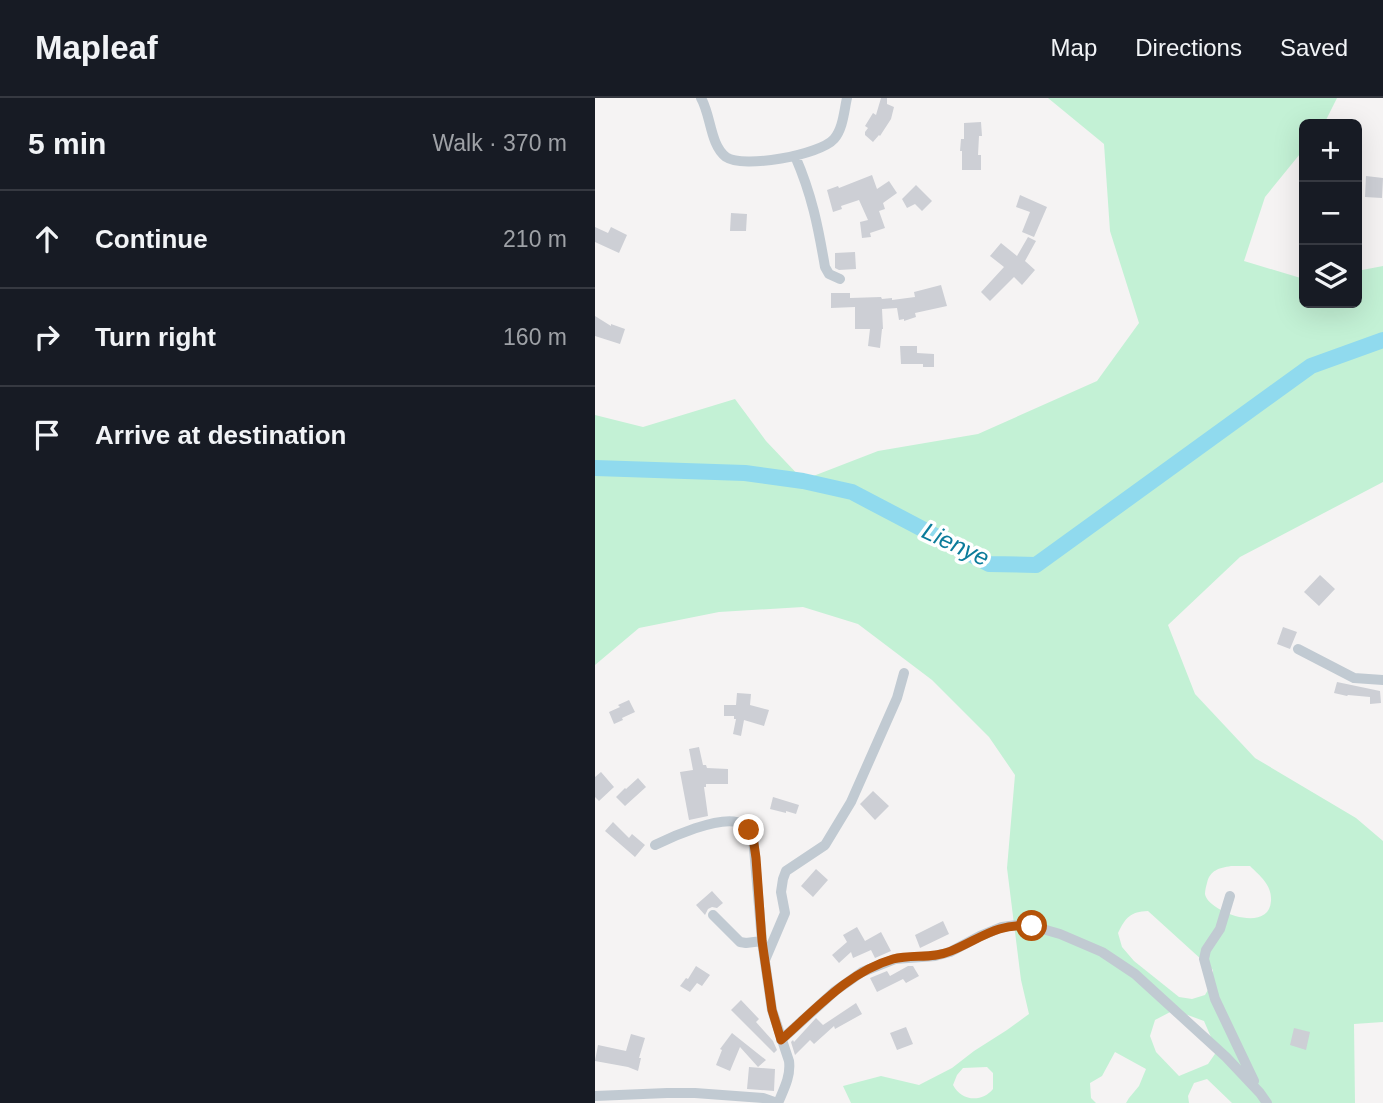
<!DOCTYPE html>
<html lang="en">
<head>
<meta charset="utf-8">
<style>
  body { margin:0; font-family:Helvetica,sans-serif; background:#20242c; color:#f1f3f6 }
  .controls { position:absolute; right:21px; top:21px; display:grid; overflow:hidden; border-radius:10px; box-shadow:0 7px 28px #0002 }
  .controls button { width:63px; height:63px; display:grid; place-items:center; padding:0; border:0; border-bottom:2px solid #363941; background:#171b24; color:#f1f3f6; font:35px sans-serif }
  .stop { position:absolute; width:21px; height:21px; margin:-16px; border:5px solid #b45309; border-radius:50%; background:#fff }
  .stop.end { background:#b45309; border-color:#fff; box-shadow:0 2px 7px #0008 }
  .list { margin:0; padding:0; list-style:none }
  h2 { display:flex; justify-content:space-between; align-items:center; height:91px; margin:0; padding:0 28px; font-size:30px }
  h2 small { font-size:23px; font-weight:400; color:#9ea1a6 }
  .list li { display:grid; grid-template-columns:46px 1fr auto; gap:21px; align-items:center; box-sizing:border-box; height:98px; padding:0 28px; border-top:2px solid #363941 }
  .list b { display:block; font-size:26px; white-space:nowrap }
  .list em { font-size:23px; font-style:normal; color:#9ea1a6 }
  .icon { flex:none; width:38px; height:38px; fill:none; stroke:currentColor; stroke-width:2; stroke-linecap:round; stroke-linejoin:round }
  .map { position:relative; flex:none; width:788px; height:1005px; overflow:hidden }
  header { display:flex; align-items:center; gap:42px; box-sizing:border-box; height:98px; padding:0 35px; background:#171b24; border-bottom:2px solid #363941 }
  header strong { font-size:33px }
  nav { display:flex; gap:38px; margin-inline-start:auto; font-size:24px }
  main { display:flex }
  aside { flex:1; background:#171b24 }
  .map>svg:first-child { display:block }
</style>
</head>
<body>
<header>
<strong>Mapleaf</strong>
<nav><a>Map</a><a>Directions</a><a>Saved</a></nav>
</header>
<main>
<aside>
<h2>5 min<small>Walk · 370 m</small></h2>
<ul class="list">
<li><svg class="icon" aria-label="ahead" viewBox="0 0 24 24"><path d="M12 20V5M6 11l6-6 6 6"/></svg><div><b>Continue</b></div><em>210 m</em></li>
<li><svg class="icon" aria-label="right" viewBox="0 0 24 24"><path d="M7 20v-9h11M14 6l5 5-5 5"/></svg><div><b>Turn right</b></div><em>160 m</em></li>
<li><svg class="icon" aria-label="arrive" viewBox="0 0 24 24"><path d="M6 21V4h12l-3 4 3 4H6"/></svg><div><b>Arrive at destination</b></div></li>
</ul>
</aside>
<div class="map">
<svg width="788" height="1005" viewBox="0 0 788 1005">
  <rect width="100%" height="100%" fill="#f5f3f3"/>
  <path fill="#c3f1d5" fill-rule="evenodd" d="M 453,0 L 742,0 L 729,26 L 709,26 L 709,51 L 670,99 L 649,163 L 709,181 L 709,205 L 762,205 L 762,173 L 788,168 L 788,384 L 645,459 L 573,527 L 600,596 L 660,660 L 761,720 L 788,743 L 788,924 L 759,926 L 760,1005 L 637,1005 L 612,981 L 599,985 L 593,998 L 594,1005 L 531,1005 L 534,1000 L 544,988 L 551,971 L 520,954 L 507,978 L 495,985 L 496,1000 L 501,1005 L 256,1005 L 248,988 L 286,978 L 324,987 L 357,970 L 379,953 L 412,932 L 434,916 L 426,882 L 412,770 L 420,677 L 394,639 L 337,582 L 263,526 L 208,509 L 124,514 L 44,530 L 0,567 L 0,317 L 48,329 L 140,301 L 171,343 L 208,382 L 283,353 L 383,336 L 502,283 L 544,225 L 515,133 L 509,46 ZM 636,768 L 655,768 C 666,779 677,787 676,803 C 674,837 612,813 610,796 C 610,792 611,789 612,785 C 615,772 624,770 636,768 ZM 553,813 L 618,872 L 617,885 L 610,897 L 597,901 L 584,899 L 539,863 L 527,849 L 523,835 C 531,819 535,814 553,813 ZM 579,912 L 609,923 L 622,953 L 613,966 L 584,978 L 561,954 L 555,938 L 560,922 ZM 392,969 L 398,975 L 398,991 C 387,1005 366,1003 358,987 L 362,977 L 368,970 Z"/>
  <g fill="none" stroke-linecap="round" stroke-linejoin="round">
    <path stroke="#90daee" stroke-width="16" d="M 0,370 L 150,375 L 208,383 L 257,394 L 394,466 L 441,467 L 716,268 L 788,242"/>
  </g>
  <path fill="#cdcfd5" d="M 286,0 L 292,0 L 292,6 L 299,9 L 296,21 L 285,38 L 284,37 L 278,44 L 270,37 L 270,34 L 273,30 L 270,28 L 278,15 L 281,17 Z
    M 386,24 L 387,38 L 384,38 L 383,57 L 386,57 L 386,72 L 367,72 L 367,53 L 365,53 L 366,41 L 369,41 L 369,25 Z
    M 277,77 L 282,91 L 294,83 L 302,95 L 288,105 L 290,111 L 284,113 L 290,130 L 275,135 L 276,139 L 267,140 L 265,124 L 273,122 L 264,102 L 246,108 L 247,111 L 238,114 L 232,92 L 243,88 L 244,90 Z
    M 771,78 L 788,80 L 787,100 L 770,99 Z
    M 321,87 L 337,103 L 327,113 L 320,106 L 312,110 L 307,101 Z
    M 425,97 L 452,109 L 439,139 L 427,134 L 435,114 L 421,109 Z
    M 136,115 L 152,116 L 151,133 L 135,133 Z
    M 0,129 L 13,135 L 16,129 L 32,137 L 24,155 L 0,144 Z
    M 433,139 L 441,143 L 430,163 L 440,172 L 427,187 L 419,179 L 395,203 L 386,194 L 409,169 L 395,158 L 406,145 L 422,158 Z
    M 260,154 L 261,171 L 244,172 L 240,170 L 240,155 Z
    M 346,187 L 352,208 L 320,215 L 321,219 L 309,223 L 309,221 L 304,222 L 302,210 L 287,211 L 288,231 L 287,231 L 285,250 L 273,248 L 275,231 L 260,231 L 260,209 L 236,210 L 236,195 L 255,195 L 255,200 L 286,199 L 287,201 L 297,200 L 297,202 L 320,199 L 319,194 Z
    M 0,218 L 16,228 L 16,226 L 30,231 L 25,246 L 0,238 Z
    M 305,248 L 322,248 L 322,255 L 339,256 L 339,269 L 328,269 L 328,266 L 306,266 Z
    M 725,477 L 740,491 L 724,508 L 709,494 Z
    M 688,529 L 702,534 L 695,551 L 682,546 Z
    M 742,584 L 785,593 L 786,605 L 775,606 L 775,599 L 753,597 L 752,598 L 739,595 Z
    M 142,595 L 156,596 L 155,607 L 174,612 L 169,628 L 149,622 L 146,638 L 138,636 L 141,621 L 139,621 L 139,618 L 129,618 L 129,607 L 141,607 Z
    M 34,602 L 40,614 L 27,620 L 28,622 L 19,626 L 14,614 L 25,609 L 23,607 Z
    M 104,649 L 108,667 L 111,667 L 112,670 L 133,671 L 133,686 L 111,686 L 111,689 L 109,689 L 113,718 L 94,722 L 85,674 L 98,672 L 94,651 Z
    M 6,674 L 19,689 L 4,703 L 0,699 L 0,679 Z
    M 43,680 L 51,689 L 30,708 L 21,699 L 30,690 L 31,691 Z
    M 278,693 L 294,708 L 280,722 L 265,706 Z
    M 178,699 L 204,707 L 201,716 L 191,713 L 191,715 L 175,711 Z
    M 18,724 L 34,740 L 37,736 L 50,747 L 40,759 L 10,733 Z
    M 221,771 L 233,782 L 218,799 L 206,788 Z
    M 117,793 L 128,805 L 122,810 L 117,809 L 113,811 L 110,817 L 101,807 Z
    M 348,823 L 354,836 L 325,850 L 320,837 Z
    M 262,829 L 270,843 L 286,834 L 296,853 L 280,860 L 276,852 L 258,860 L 256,854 L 244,865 L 237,857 L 252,844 L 248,837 Z
    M 101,868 L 115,877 L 107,888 L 102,885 L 95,894 L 85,888 L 91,880 L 93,881 Z
    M 313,868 L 318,868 L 324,878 L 311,885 L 308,881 L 282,894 L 275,880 L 292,873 L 295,878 Z
    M 146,902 L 164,921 L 161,924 L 178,943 L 182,952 L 179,955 L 136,912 Z
    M 261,905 L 267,916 L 240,931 L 239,928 L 219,946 L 215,942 L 200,957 L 196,944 L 198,942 L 199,944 L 221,920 L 228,927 Z
    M 311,929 L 318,946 L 302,952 L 295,935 Z
    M 699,930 L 715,934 L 711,952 L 695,947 Z
    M 137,935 L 147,943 L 171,962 L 163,969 L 145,949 L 135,973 L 121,967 L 127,952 L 125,951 Z
    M 36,936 L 50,940 L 44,960 L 46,960 L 43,973 L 33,969 L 0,963 L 3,947 L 31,953 Z
    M 154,969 L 180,971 L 179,993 L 152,991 Z"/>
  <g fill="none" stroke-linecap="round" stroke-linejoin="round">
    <path stroke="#c1cad2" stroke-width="10" d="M 106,0 C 116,17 115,47 131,59 C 148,71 225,57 239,41 C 248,31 249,13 252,0
      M 200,58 C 217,97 223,128 230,169 L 234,176 L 245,181
      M 703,551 L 759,580 L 788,582
      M 60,747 C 78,738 122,719 142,724 C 150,726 154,732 158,739 L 167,843 L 177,912 L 194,963 C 196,978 189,991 183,1005
      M 635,798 L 625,831 L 611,852 L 609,861 L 620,901 L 659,983
      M 118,817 L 145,844 L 151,845 L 167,843
      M 170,862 L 190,815 L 186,794 L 188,781 L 191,773 L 230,747 L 256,704 L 302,600 L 309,575
      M 186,942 L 240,893 L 267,874 L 300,861 L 340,858 L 355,854 L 385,838 L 407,829 L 422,827 L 437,828 L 465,836 L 507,854 L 540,876 L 631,959 L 665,995 L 672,1005
      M 0,998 L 72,995 L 100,995 L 168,1000 L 182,1005"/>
  </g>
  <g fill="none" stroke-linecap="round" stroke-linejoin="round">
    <path stroke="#b45309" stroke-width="9" d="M 154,732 L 158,739 L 161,760 L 167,843 L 177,912 L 186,942 C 220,912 253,874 298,861 C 317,856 338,861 356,853 C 387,840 401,825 437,828"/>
  </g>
  <g text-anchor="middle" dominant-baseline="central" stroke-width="7" stroke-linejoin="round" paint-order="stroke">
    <g font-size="24" font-style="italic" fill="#0c7c9b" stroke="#fff">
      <text transform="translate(361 446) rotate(25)">Lienye</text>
    </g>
  </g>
</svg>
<div class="controls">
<button>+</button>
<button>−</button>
<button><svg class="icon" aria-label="layers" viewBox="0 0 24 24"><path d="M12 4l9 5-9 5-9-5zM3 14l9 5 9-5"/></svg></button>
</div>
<div class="stop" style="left:437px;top:828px"></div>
<div class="stop end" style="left:154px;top:732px"></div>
</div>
</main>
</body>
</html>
